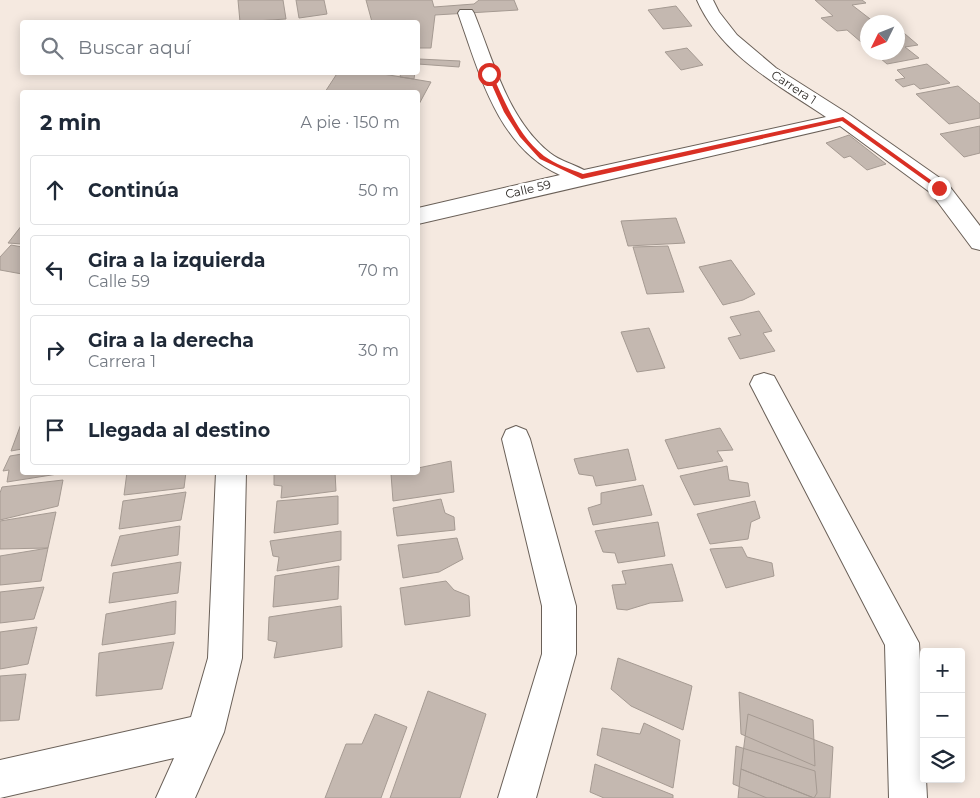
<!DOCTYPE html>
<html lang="es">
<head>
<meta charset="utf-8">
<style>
  body { margin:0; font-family:Montserrat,sans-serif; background:#f2f2f3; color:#1f2937 }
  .controls { position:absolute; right:15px; bottom:15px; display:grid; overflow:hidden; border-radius:5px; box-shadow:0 2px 12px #0003 }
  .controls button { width:45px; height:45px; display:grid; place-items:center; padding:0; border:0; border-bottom:1px solid #e0e1e3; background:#fff; color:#1f2937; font:25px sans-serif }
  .compass { position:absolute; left:860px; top:15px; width:45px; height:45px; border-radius:50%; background:#fff; box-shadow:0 2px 12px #0003; rotate:227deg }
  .stop { position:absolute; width:15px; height:15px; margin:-11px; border:4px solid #d93025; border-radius:50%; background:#fff }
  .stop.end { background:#d93025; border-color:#fff; box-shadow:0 1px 5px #0008 }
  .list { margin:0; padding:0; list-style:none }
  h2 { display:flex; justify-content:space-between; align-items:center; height:65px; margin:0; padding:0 20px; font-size:21px }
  h2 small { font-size:16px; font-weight:400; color:#747a83 }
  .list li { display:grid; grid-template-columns:32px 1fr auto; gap:15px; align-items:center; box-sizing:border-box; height:70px; margin:0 10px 10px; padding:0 10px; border:1px solid #e0e1e3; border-radius:5px }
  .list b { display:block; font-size:19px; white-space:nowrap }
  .list p { margin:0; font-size:16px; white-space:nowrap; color:#747a83 }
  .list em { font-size:16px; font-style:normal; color:#747a83 }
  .icon { flex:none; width:28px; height:28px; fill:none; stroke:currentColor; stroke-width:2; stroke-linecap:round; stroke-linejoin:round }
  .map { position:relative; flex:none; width:980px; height:798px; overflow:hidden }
  .search { position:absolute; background:#fff; box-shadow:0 2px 12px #0003; left:20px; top:20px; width:400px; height:55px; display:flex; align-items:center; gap:12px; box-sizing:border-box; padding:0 18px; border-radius:5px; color:#747a83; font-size:19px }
  .panel { position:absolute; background:#fff; box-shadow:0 2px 12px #0003; left:20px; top:90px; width:400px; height:385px; border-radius:5px }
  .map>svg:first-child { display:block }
</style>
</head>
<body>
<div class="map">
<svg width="980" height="798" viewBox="0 0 980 798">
  <rect width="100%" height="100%" fill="#f5e9e0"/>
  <path fill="#c4b8b0" stroke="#a59a92" d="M 238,0 L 283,0 L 286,19 L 240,22 Z
    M 296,0 L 324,0 L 327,14 L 299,18 Z
    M 366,0 L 432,0 L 434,7 L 474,4 L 479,0 L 514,0 L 518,10 L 435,15 L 431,48 L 418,48 L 418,22 L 372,22 Z
    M 815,0 L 862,0 L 866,3 L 852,5 L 874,22 L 868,22 L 868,48 L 847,30 L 837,31 L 821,18 L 833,16 Z
    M 676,6 L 692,26 L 663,29 L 648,10 Z
    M 898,28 L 918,45 L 905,47 L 919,58 L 887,64 L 873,52 L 898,52 Z
    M 418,48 L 419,48 L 419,59 L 460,61 L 459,67 L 418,64 Z
    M 687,48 L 703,65 L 681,70 L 665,52 Z
    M 927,64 L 950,83 L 920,89 L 914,84 L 903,87 L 895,80 L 905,78 L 897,70 Z
    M 338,72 L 371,72 L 431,82 L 418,106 L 418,92 L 325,92 Z
    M 401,72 L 415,72 L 414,79 L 400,77 Z
    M 958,86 L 980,104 L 980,118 L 949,124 L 916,94 Z
    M 980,126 L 980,153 L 964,157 L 940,134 Z
    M 849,135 L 886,164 L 867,170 L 850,156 L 844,158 L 826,143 Z
    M 676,218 L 685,243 L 628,246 L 621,221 Z
    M 22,225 L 22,244 L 8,243 Z
    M 11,245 L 22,247 L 22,274 L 0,270 L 0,257 Z
    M 668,246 L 684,292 L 647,294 L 633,247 Z
    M 731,260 L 755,294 L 743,300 L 723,305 L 699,267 Z
    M 759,311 L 772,331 L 763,333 L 775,351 L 740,359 L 728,338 L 741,335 L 730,317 Z
    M 649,328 L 665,368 L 637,372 L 621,332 Z
    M 21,424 L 22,449 L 11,451 Z
    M 720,428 L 733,450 L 717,451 L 723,461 L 678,469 L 665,440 Z
    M 628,449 L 636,480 L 596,486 L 593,476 L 579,474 L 574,459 Z
    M 22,454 L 22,472 L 64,473 L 7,482 L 9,470 L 3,471 L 10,456 Z
    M 451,461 L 454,492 L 393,501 L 391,474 L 418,472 L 418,468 Z
    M 727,466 L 729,480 L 748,483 L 750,496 L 694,505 L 680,476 Z
    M 127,472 L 186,472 L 184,488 L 124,495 Z
    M 274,472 L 335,472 L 336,491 L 281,498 L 282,486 L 274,485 Z
    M 63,480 L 58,506 L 0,520 L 0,493 L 2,487 Z
    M 643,485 L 652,515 L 593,525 L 588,508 L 601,504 L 601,493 Z
    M 186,492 L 181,520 L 119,529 L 123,501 Z
    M 338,496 L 338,524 L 274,533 L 277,501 Z
    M 441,499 L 445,513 L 454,517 L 455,530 L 397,536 L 393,508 Z
    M 755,501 L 760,518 L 751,522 L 748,539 L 710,544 L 697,514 Z
    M 56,512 L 48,548 L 0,549 L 0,521 Z
    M 658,522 L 665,556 L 618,563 L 615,553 L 603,552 L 595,531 Z
    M 180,526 L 178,555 L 111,566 L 120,536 Z
    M 341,531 L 341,560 L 277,571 L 279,557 L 273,556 L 270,541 Z
    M 457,538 L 463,559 L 439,572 L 403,578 L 398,545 Z
    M 742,547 L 747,557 L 772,563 L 774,576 L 726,588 L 710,549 Z
    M 48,548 L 41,581 L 0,585 L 0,556 Z
    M 181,562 L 178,593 L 109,603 L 113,573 Z
    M 672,564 L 683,601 L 650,603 L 627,610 L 617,609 L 612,585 L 626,584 L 622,571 Z
    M 339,566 L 338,599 L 273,607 L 275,576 Z
    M 446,581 L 454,590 L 469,596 L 470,616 L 405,625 L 400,588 Z
    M 44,587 L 34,619 L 0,623 L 0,592 Z
    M 176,601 L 175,634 L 102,645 L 106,614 Z
    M 341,606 L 342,647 L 274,658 L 277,642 L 268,640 L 269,617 Z
    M 37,627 L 28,664 L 0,669 L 0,632 Z
    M 174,642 L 162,689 L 96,696 L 99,653 Z
    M 618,658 L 692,686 L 683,730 L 631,706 L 611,689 Z
    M 26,674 L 19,720 L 0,721 L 0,676 Z
    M 428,691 L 486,714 L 460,798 L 390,798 Z
    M 739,692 L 813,720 L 815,766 L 741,734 Z
    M 375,714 L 407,727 L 381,798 L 325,798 L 346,744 L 362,744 Z
    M 748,714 L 833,747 L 830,798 L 814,798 L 741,769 Z
    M 644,723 L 680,740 L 673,788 L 597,755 L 602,728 L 640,734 Z
    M 736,746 L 815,771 L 817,793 L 814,798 L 767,798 L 733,784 Z
    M 595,764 L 673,795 L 673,798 L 604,798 L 590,792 Z
    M 741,769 L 814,798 L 738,798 Z"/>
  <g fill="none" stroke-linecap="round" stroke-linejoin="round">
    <g stroke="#6a6058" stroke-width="2">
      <path id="minor" d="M 697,0 L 713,0 L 719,12 L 737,35 L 776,68 L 850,115 L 947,183 L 980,226 L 980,250 L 972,248 L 931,193 L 840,126 L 418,224 L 418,208 L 560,175 C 498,148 479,72 458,13 L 460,10 L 472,10 L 474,13 C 493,60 508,120 550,153 C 560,161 573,164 584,170 L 826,117 C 778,85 721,55 697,0 Z
        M 764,373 L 774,376 L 919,643 L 924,728 L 924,779 L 926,779 L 927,798 L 889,798 L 885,645 L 750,384 L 754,376 Z
        M 516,426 L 526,430 L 530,439 L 576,606 L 576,654 L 536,798 L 498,798 L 542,654 L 542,606 L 502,439 L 506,430 Z
        M 216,472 L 246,472 L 242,658 L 224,732 L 195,798 L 156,798 L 174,758 L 0,798 L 0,760 L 191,717 L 208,658 Z"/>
    </g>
    <use href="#minor" fill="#fff" fill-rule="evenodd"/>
  </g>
  <path fill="#d93025" d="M 489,72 L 492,74 C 505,102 518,136 544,156 C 555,164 570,169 583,174 L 843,117 L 942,188 L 937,189 L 842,121 L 582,179 L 540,159 L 520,137 L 504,112 L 487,74 Z"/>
  <g text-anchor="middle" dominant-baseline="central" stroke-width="5" stroke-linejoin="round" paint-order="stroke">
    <g font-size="12" fill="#2c2824" stroke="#fff">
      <text transform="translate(794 87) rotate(33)">Carrera 1</text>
      <text transform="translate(528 189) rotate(-13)">Calle 59</text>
    </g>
  </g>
</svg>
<div class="controls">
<button>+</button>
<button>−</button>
<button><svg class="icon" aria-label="layers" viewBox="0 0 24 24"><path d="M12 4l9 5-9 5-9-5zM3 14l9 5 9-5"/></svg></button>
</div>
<svg class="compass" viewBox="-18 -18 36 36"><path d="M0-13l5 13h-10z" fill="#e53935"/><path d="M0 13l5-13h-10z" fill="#747a83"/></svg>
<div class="stop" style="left:489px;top:74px"></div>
<div class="stop end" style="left:939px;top:188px"></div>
<div class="search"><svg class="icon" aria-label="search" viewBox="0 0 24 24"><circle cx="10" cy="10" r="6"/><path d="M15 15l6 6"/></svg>Buscar aquí</div>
<section class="panel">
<h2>2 min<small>A pie · 150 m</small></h2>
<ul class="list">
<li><svg class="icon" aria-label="ahead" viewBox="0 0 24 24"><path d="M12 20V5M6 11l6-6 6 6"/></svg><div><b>Continúa</b></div><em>50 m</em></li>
<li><svg class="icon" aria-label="left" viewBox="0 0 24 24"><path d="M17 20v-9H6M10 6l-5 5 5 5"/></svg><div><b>Gira a la izquierda</b><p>Calle 59</p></div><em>70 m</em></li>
<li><svg class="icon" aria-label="right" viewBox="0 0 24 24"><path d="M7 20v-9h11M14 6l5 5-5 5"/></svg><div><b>Gira a la derecha</b><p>Carrera 1</p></div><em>30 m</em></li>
<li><svg class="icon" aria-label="arrive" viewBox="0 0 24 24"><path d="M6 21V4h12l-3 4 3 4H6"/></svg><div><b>Llegada al destino</b></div></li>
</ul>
</section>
</div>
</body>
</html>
